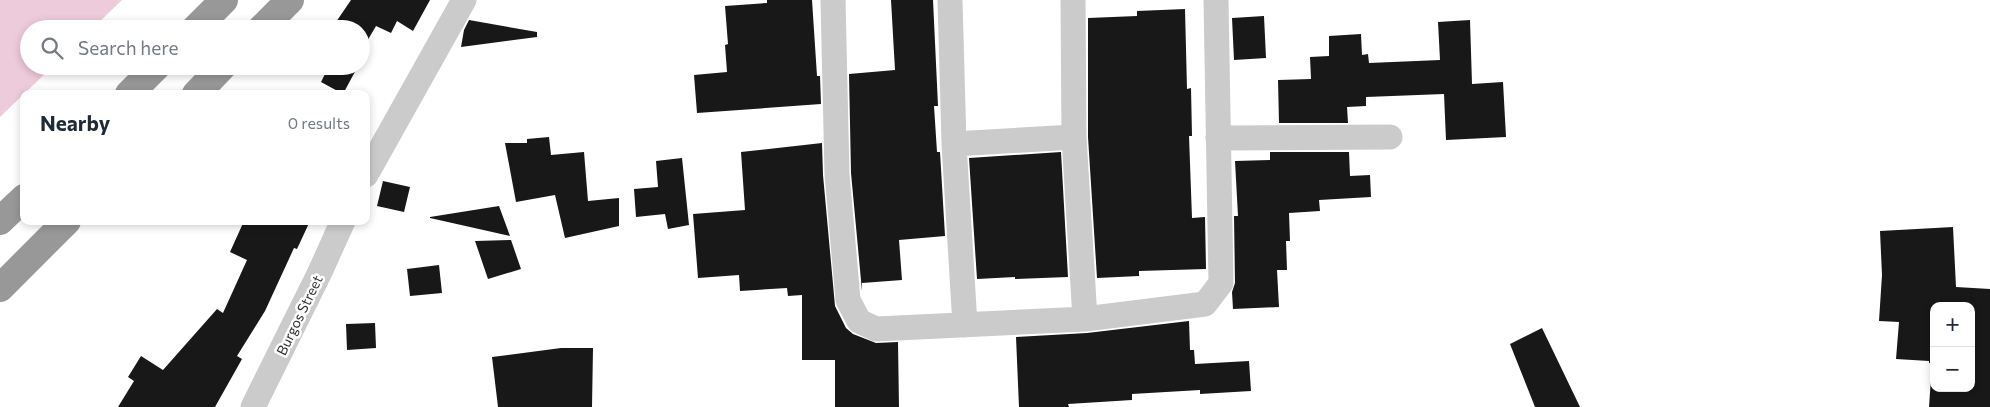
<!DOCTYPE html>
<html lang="en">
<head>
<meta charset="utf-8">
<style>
  body { margin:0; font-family:Commissioner,sans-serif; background:#f2f2f3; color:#1f2937 }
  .controls { position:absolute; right:15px; bottom:15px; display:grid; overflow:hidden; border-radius:10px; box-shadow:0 2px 8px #0003 }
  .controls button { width:45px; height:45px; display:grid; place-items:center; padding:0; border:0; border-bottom:1px solid #e0e1e3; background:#fff; color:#1f2937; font:25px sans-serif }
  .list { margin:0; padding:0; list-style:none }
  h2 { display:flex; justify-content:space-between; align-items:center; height:65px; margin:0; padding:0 20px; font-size:21px }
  h2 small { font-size:16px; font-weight:400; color:#747a83 }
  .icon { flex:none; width:28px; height:28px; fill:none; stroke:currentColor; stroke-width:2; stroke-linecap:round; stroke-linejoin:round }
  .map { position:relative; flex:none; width:1990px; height:407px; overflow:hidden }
  .search { position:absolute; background:#fff; box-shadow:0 2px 8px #0003; left:20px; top:20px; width:350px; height:55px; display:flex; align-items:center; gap:12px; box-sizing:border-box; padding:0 18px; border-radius:28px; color:#747a83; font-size:19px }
  .panel { position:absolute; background:#fff; box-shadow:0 2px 8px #0003; left:20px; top:90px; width:350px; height:135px; border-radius:10px }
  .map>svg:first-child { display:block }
</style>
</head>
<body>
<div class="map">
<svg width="1990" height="407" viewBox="0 0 1990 407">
  <rect width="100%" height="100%" fill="#fff"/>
  <path fill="#edcbdb" d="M 0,0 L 122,0 L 92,29 L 29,29 L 29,66 L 53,66 L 0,117 Z"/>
  <path fill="#181818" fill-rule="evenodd" d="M 351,0 L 430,0 L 413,31 L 397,21 L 391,33 L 376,26 L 366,43 L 361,40 L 361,29 L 345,29 L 336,22 Z
    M 767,0 L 812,0 L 817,76 L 820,76 L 821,104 L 697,113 L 694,75 L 727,72 L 725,45 L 728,44 L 725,6 L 767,3 Z
    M 891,0 L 933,0 L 938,106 L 934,106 L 937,152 L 940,152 L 945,236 L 899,240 L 902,280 L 862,283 L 862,291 L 851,173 L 849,74 L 895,70 Z
    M 1185,9 L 1187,89 L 1191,88 L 1192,136 L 1189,136 L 1192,218 L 1205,217 L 1206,269 L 1139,271 L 1139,276 L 1097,278 L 1088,137 L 1088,18 L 1137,16 L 1137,11 Z
    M 1264,16 L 1266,58 L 1234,60 L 1232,18 Z
    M 469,20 L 537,32 L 537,37 L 461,47 L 464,30 Z
    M 1470,20 L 1472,84 L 1503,82 L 1506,137 L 1446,140 L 1444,94 L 1366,97 L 1366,106 L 1347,107 L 1348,123 L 1279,123 L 1278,80 L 1311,79 L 1310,57 L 1329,56 L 1329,36 L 1361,34 L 1362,55 L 1368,54 L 1369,63 L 1440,60 L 1438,22 Z
    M 329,66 L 358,66 L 343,94 L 321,82 Z
    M 549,137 L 551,155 L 584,152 L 588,201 L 619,198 L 619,226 L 565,238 L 555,195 L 516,202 L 505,143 L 527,143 L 527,139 Z
    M 822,143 L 823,175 L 835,306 L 846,328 L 853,334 L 876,343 L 898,342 L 899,407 L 835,407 L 835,360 L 802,360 L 802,295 L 788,296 L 787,288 L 740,291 L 739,275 L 698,278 L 693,214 L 745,210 L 741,152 Z
    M 1061,152 L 1068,277 L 1015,279 L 1015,277 L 977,279 L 969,158 Z
    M 1270,152 L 1349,152 L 1350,176 L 1370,175 L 1371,197 L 1319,200 L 1320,211 L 1289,213 L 1290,241 L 1286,241 L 1287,270 L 1277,270 L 1279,307 L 1233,309 L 1232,292 L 1235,283 L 1234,216 L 1238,216 L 1235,161 L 1270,160 Z
    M 682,158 L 689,225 L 668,229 L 665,214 L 636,217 L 634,189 L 658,187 L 656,161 Z
    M 383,181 L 410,187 L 404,212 L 377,206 Z
    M 499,206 L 510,236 L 430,218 L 430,217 Z
    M 244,221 L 310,221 L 297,249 L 294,248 L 265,311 L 237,356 L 242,359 L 215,407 L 118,407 L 134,381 L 128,377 L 141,356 L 163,370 L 217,309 L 223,313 L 247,260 L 230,252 Z
    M 1953,227 L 1956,287 L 1990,289 L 1990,407 L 1929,407 L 1932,363 L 1929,363 L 1929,361 L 1896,359 L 1899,322 L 1879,321 L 1882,275 L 1880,231 ZM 1934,306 L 1971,306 L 1971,388 L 1934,388 Z
    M 511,240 L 521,269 L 488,279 L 475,241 Z
    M 439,265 L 442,293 L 410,296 L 407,269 Z
    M 1189,321 L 1190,350 L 1194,350 L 1195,364 L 1249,361 L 1251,391 L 1200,394 L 1200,390 L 1132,394 L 1132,400 L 1068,404 L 1069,407 L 1019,407 L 1016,337 L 1087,333 Z
    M 375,323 L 376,348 L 347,350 L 346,324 Z
    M 1542,328 L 1580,407 L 1535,407 L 1510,344 Z
    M 561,348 L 593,348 L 592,407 L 498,407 L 492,357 Z"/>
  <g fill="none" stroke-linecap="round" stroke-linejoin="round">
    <path stroke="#cbcbcb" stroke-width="25" d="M 833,0 L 837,174 L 848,300 L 859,321 L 876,329 L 1085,319 L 1205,304 L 1221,283 L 1216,0
      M 950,0 L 954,144 L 965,325
      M 1073,0 L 1074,137 L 1085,319
      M 1218,138 L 1390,137
      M 954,144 L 1074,137
      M 366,175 L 464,0
      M 253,407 L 319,274 L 343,221"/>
    <path stroke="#989898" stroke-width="28" d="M 195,29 L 224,0
      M 261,29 L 290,0
      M 129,94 L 157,66
      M 196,94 L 223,66
      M 0,221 L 24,198
      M 0,288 L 67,221"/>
  </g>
  <g text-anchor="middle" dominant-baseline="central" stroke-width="5" stroke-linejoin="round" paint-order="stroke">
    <g font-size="14" fill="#313131" stroke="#fff">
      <text transform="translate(299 315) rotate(-64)">Burgos Street</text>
    </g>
  </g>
</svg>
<div class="controls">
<button>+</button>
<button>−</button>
</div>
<div class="search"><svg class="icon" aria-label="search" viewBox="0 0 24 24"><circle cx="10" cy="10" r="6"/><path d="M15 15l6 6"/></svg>Search here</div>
<section class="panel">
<h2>Nearby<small>0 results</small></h2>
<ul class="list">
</ul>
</section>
</div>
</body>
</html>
